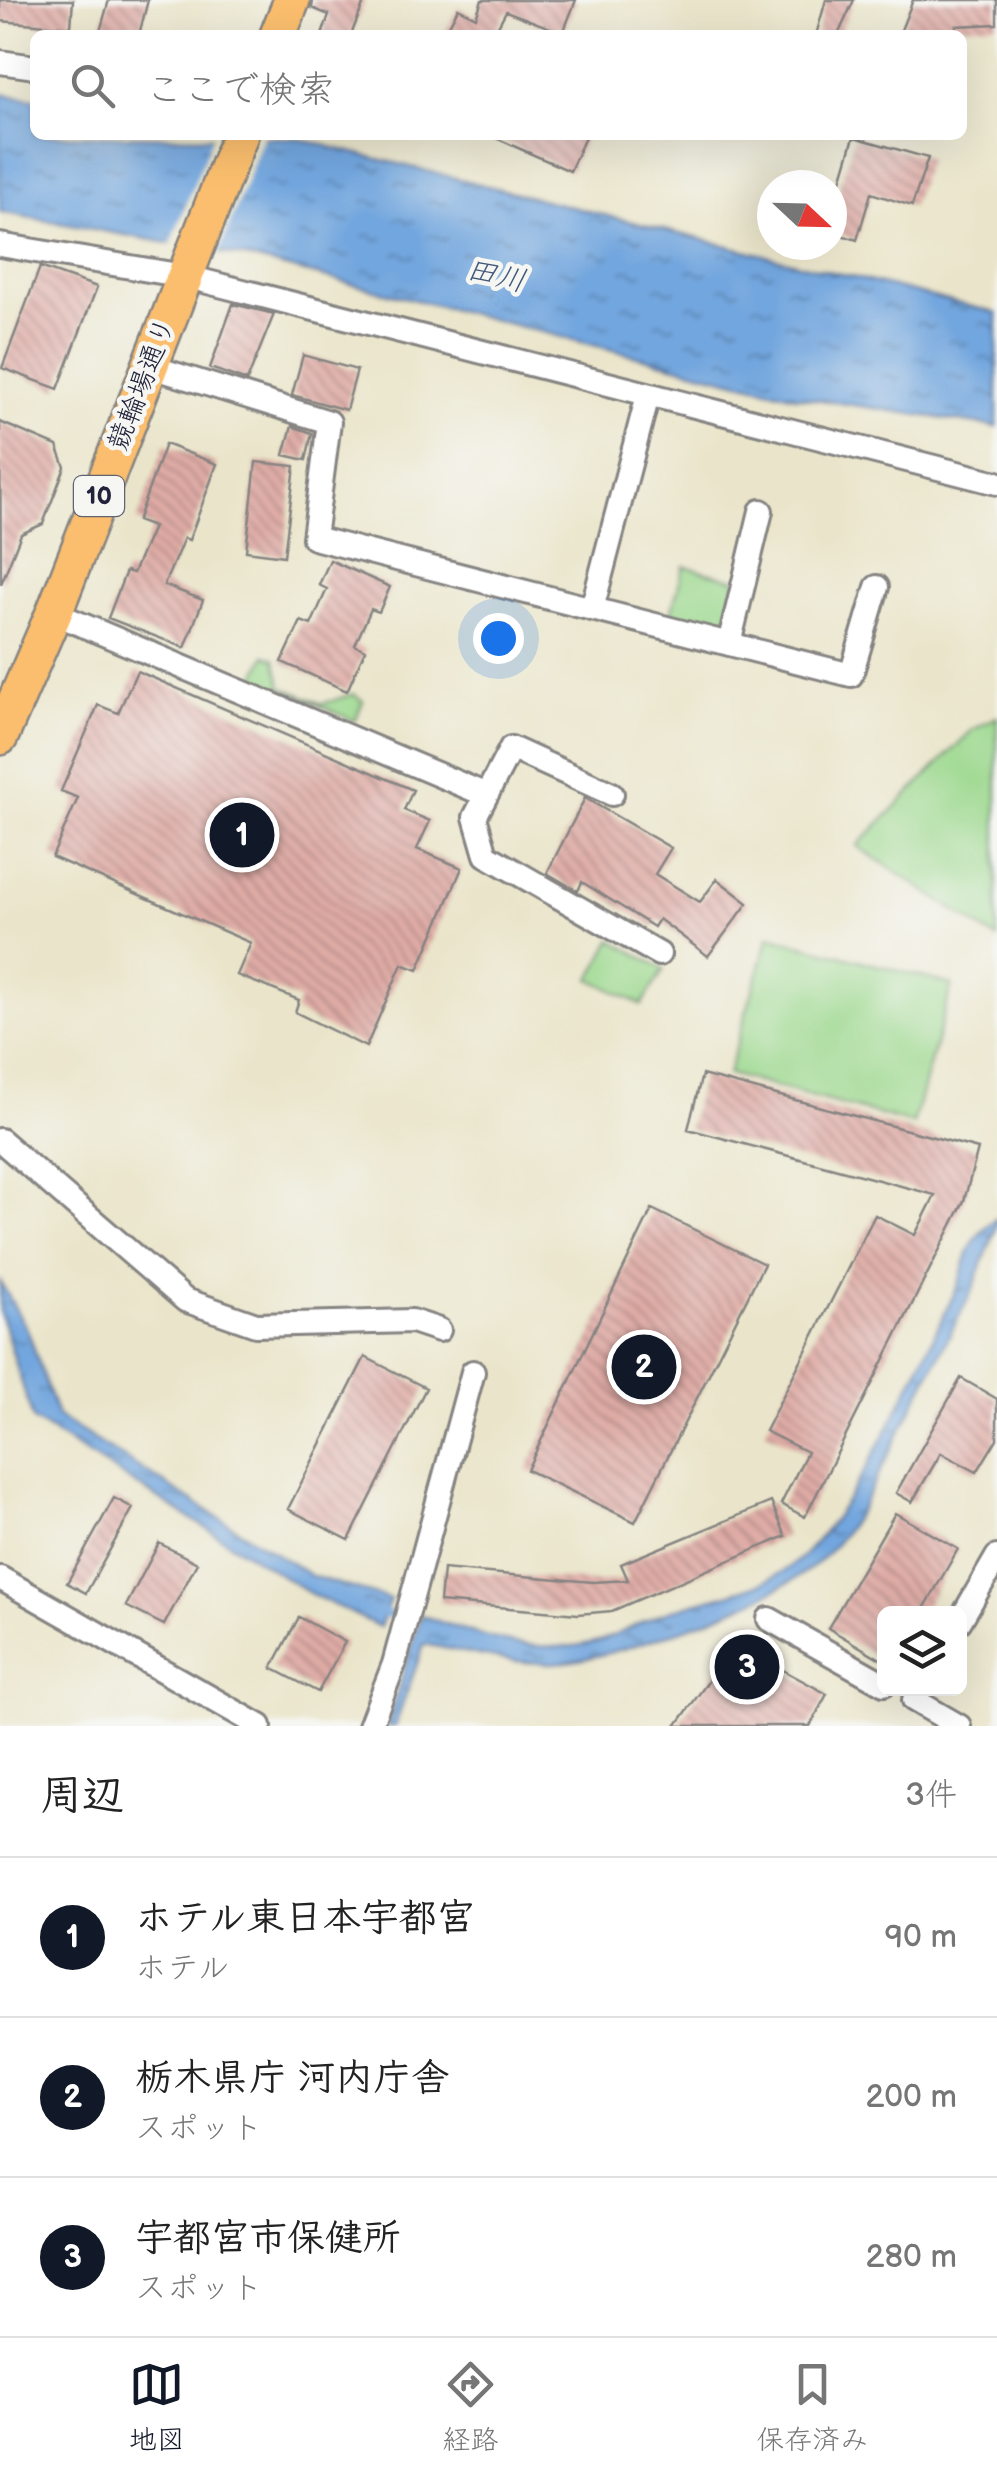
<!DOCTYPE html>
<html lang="ja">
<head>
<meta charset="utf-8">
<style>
  body { margin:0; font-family:"Balsamiq Sans","Klee One",sans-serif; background:#f2f2f2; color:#222 }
  .controls { position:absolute; right:30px; bottom:30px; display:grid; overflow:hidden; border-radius:15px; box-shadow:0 10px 40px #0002 }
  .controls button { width:90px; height:90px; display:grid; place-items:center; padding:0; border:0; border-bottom:2px solid #e0e0e0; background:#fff; color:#222; font:50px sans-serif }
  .compass { position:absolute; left:757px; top:170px; width:90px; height:90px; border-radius:50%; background:#fff; box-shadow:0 10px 40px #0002; rotate:112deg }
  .you { position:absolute; left:498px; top:638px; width:35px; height:35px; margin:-25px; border:8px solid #fff; border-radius:50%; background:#1a73e8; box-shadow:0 0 0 15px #1a73e833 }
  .badge { display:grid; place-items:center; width:65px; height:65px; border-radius:50%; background:#111827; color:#fff; font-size:32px; font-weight:700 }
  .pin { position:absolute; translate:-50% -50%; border:5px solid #fff; box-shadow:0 2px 10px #0006 }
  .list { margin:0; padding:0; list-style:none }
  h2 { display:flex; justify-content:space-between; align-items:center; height:130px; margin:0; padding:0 40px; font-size:42px }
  h2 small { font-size:32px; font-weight:400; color:#767676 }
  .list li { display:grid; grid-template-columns:65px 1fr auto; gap:30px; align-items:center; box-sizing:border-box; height:160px; padding:0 40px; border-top:2px solid #e0e0e0 }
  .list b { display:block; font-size:38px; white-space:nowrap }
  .list p { margin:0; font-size:32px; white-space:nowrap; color:#767676 }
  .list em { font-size:32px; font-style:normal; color:#767676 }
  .icon { flex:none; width:55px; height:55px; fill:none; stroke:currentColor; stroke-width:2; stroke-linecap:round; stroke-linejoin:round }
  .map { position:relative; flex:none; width:997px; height:1726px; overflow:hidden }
  .search { position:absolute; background:#fff; box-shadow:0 10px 40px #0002; left:30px; right:30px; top:30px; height:110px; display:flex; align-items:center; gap:25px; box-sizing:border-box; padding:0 35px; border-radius:15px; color:#767676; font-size:38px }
  .sheet { height:610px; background:#fff }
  nav { display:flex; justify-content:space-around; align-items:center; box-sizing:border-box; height:140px; border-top:2px solid #e0e0e0; background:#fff; font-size:28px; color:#767676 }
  nav a { display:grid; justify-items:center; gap:5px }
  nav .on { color:#111827 }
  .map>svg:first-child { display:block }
</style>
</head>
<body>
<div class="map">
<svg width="997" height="1726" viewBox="0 0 997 1726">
  <defs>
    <pattern id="water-ripples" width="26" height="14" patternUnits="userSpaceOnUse" patternTransform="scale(2.5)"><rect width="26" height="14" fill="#72a6de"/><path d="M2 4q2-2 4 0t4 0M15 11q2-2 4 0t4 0" fill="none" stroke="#5d87b5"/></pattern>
    <pattern id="building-back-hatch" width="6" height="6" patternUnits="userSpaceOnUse" patternTransform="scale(2.5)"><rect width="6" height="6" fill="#dfaba5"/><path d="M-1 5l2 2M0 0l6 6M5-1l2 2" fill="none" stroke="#b48b88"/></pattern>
  </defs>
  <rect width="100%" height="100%" fill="#f6f6f2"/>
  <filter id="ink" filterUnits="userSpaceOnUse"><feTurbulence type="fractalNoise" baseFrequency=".01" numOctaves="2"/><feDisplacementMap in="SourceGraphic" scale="20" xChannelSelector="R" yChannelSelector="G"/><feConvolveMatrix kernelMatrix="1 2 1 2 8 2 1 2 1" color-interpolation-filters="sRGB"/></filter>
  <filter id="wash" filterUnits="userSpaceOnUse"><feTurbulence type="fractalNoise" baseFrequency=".0048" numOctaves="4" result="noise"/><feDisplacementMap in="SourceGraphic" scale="40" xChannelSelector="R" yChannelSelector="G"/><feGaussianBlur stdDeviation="2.25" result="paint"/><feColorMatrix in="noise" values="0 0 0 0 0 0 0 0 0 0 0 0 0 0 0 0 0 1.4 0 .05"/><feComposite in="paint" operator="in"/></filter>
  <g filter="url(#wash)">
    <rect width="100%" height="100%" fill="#eae5ca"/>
    <path fill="#9bd88d" stroke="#5e7d64" stroke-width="2.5" d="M 684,566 L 737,580 L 725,624 L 717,628 L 670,617 Z
      M 266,655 L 275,659 L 282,687 L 322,704 L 353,694 L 363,701 L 355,721 L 255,678 Z
      M 997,717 L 997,939 L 857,846 L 972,730 Z
      M 769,936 L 952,985 L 913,1124 L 728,1074 Z
      M 612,940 L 664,969 L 642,1005 L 591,979 Z"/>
    <path fill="url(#water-ripples)" stroke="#4a648c" stroke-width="2.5" d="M 0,94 L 35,99 L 35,135 L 295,138 L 997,313 L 997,427 L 795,396 L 249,258 L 0,212 Z
      M 997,1218 C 997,1235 980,1264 975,1285 L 863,1505 C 847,1531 829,1556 803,1574 C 757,1605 607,1662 553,1663 C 510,1664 466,1652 424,1644 L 395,1726 L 387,1726 L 421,1615 C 472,1634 536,1656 591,1643 C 616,1638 637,1623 661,1614 C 700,1598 744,1595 782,1572 C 848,1534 922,1357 959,1284 C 966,1255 971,1235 997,1218 Z
      M 0,1281 L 28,1331 L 57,1416 L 312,1576 L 390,1599 L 380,1627 L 311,1594 L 33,1420 L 0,1312 Z"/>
    <path fill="#eae5ca" d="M 213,135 L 264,135 L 217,258 L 169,249 Z"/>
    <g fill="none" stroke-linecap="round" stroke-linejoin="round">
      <path stroke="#72a6de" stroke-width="8" d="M 376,1610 L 405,1620"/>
    </g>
    <g id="blocks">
      <path fill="url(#building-back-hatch)" d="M 0,0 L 73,0 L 71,27 L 0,21 Z
        M 109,0 L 148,0 L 139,35 L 99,35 Z
        M 313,0 L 365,0 L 351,35 L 322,35 L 329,15 L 312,8 Z
        M 482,0 L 576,0 L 563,33 L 506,11 L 497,28 L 511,35 L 444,35 L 458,8 L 476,17 Z
        M 826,0 L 854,0 L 838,35 L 816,35 Z
        M 913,0 L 997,0 L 997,24 L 956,26 L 955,35 L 899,35 Z
        M 489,135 L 586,135 L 570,171 Z
        M 854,137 L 928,158 L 912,206 L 871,193 L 857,240 L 832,232 L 832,211 Z
        M 40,267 L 97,287 L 58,389 L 2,368 Z
        M 233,304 L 274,314 L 247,381 L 210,368 Z
        M 303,355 L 357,370 L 346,410 L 292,395 Z
        M 0,422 L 57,446 L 65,467 L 43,524 L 21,534 L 1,584 Z
        M 292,426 L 312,433 L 306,460 L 284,455 Z
        M 165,444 L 217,464 L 189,540 L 184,538 L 164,585 L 203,600 L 185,648 L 108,618 L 126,571 L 133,573 L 153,527 L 137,521 Z
        M 256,462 L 295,466 L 284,556 L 246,551 Z
        M 330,560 L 390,587 L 379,612 L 371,609 L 355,645 L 365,650 L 347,691 L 282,662 L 301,621 L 311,625 L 327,589 L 319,585 Z
        M 137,671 L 413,790 L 404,810 L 430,821 L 417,849 L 462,868 L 418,970 L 402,964 L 366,1047 L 295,1012 L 299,1000 L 237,975 L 251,943 L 52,857 L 78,798 L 61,791 L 98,705 L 118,713 Z
        M 585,798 L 671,848 L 655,874 L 700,902 L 717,879 L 748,903 L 708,956 L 659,919 L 654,927 L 582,882 L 578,891 L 547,873 Z
        M 702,1075 L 978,1149 L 964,1201 L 805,1517 L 781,1504 L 807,1452 L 765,1431 L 875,1215 L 915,1235 L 935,1195 L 688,1129 Z
        M 652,1209 L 764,1264 L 635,1522 L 527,1470 Z
        M 365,1357 L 426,1388 L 349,1540 L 288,1509 Z
        M 961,1378 L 997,1399 L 997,1439 L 977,1472 L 941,1453 L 912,1502 L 896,1493 Z
        M 114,1498 L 133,1508 L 86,1593 L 67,1583 Z
        M 771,1502 L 786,1536 L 612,1611 L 578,1614 L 440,1602 L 443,1569 L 593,1582 L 628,1580 L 621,1564 Z
        M 895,1513 L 958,1549 L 921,1614 L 884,1614 L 884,1661 L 828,1628 Z
        M 159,1543 L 197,1563 L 164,1625 L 126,1606 Z
        M 299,1617 L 345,1642 L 318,1692 L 272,1668 Z
        M 735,1644 L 827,1694 L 810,1726 L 676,1726 Z"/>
    </g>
  </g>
  <g filter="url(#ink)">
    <use href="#blocks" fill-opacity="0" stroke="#868482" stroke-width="2.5"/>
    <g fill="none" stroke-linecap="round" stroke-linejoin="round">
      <g stroke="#868482" stroke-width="28">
        <path id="street" d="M 0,62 L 35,67
          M 0,245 L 184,276 L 997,483
          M 149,366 L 329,422 L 314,538 L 851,675 L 877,587
          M 592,609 L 648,395
          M 54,613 L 484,794
          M 729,644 L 761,511
          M 612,794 L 511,748 L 475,817 L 486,855 L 659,954
          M 0,1140 L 185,1300 L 256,1325 L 412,1321 L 439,1330
          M 0,1578 L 260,1726
          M 769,1619 L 884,1684
          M 960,1621 L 997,1557
          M 921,1688 L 914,1700 L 959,1726
          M 370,1726 L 394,1664 L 473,1372"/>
      </g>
      <g stroke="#868482" stroke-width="40">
        <path id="primary" d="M 278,35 L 292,0
          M 0,737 L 54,613 L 240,135"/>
      </g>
      <use href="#street" stroke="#fff" stroke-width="22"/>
      <use href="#primary" stroke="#fbbe6e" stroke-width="35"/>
    </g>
  </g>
  <g text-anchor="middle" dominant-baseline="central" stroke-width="9" stroke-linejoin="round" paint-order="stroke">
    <rect fill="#f6f6f2" stroke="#626272" stroke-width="2.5" x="74" y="476" width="50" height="40" rx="8"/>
    <g font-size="25" font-weight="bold" fill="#22223b">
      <text x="99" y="496">10</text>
    </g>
    <g font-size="28" fill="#22223b" stroke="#f6f6f2">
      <text transform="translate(142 384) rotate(-69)">競輪場通り</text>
    </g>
    <g font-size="30" font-style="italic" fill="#42577c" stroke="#f6f6f2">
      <text transform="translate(496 276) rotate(13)">田川</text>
    </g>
  </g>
</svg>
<div class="controls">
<button><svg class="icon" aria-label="layers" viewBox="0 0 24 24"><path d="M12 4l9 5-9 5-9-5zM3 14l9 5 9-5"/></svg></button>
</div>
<svg class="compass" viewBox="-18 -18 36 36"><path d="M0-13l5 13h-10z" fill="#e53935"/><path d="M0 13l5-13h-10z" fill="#767676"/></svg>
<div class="you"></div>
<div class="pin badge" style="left:242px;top:835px">1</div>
<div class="pin badge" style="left:644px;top:1367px">2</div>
<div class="pin badge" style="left:747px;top:1667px">3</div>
<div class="search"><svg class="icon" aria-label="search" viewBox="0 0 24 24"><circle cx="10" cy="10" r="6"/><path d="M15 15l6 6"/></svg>ここで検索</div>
</div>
<section class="sheet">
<h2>周辺<small>3件</small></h2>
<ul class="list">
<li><span class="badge">1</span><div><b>ホテル東日本宇都宮</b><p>ホテル</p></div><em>90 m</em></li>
<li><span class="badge">2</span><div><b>栃木県庁 河内庁舎</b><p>スポット</p></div><em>200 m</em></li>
<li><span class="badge">3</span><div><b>宇都宮市保健所</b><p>スポット</p></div><em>280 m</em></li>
</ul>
</section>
<nav>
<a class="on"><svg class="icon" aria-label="map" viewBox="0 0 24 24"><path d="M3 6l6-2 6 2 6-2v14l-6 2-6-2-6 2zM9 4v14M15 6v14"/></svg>地図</a>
<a><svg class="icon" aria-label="directions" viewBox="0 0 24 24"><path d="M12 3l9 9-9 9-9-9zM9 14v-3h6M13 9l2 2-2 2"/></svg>経路</a>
<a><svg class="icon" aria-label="saved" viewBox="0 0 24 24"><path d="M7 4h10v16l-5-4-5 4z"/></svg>保存済み</a>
</nav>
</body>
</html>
